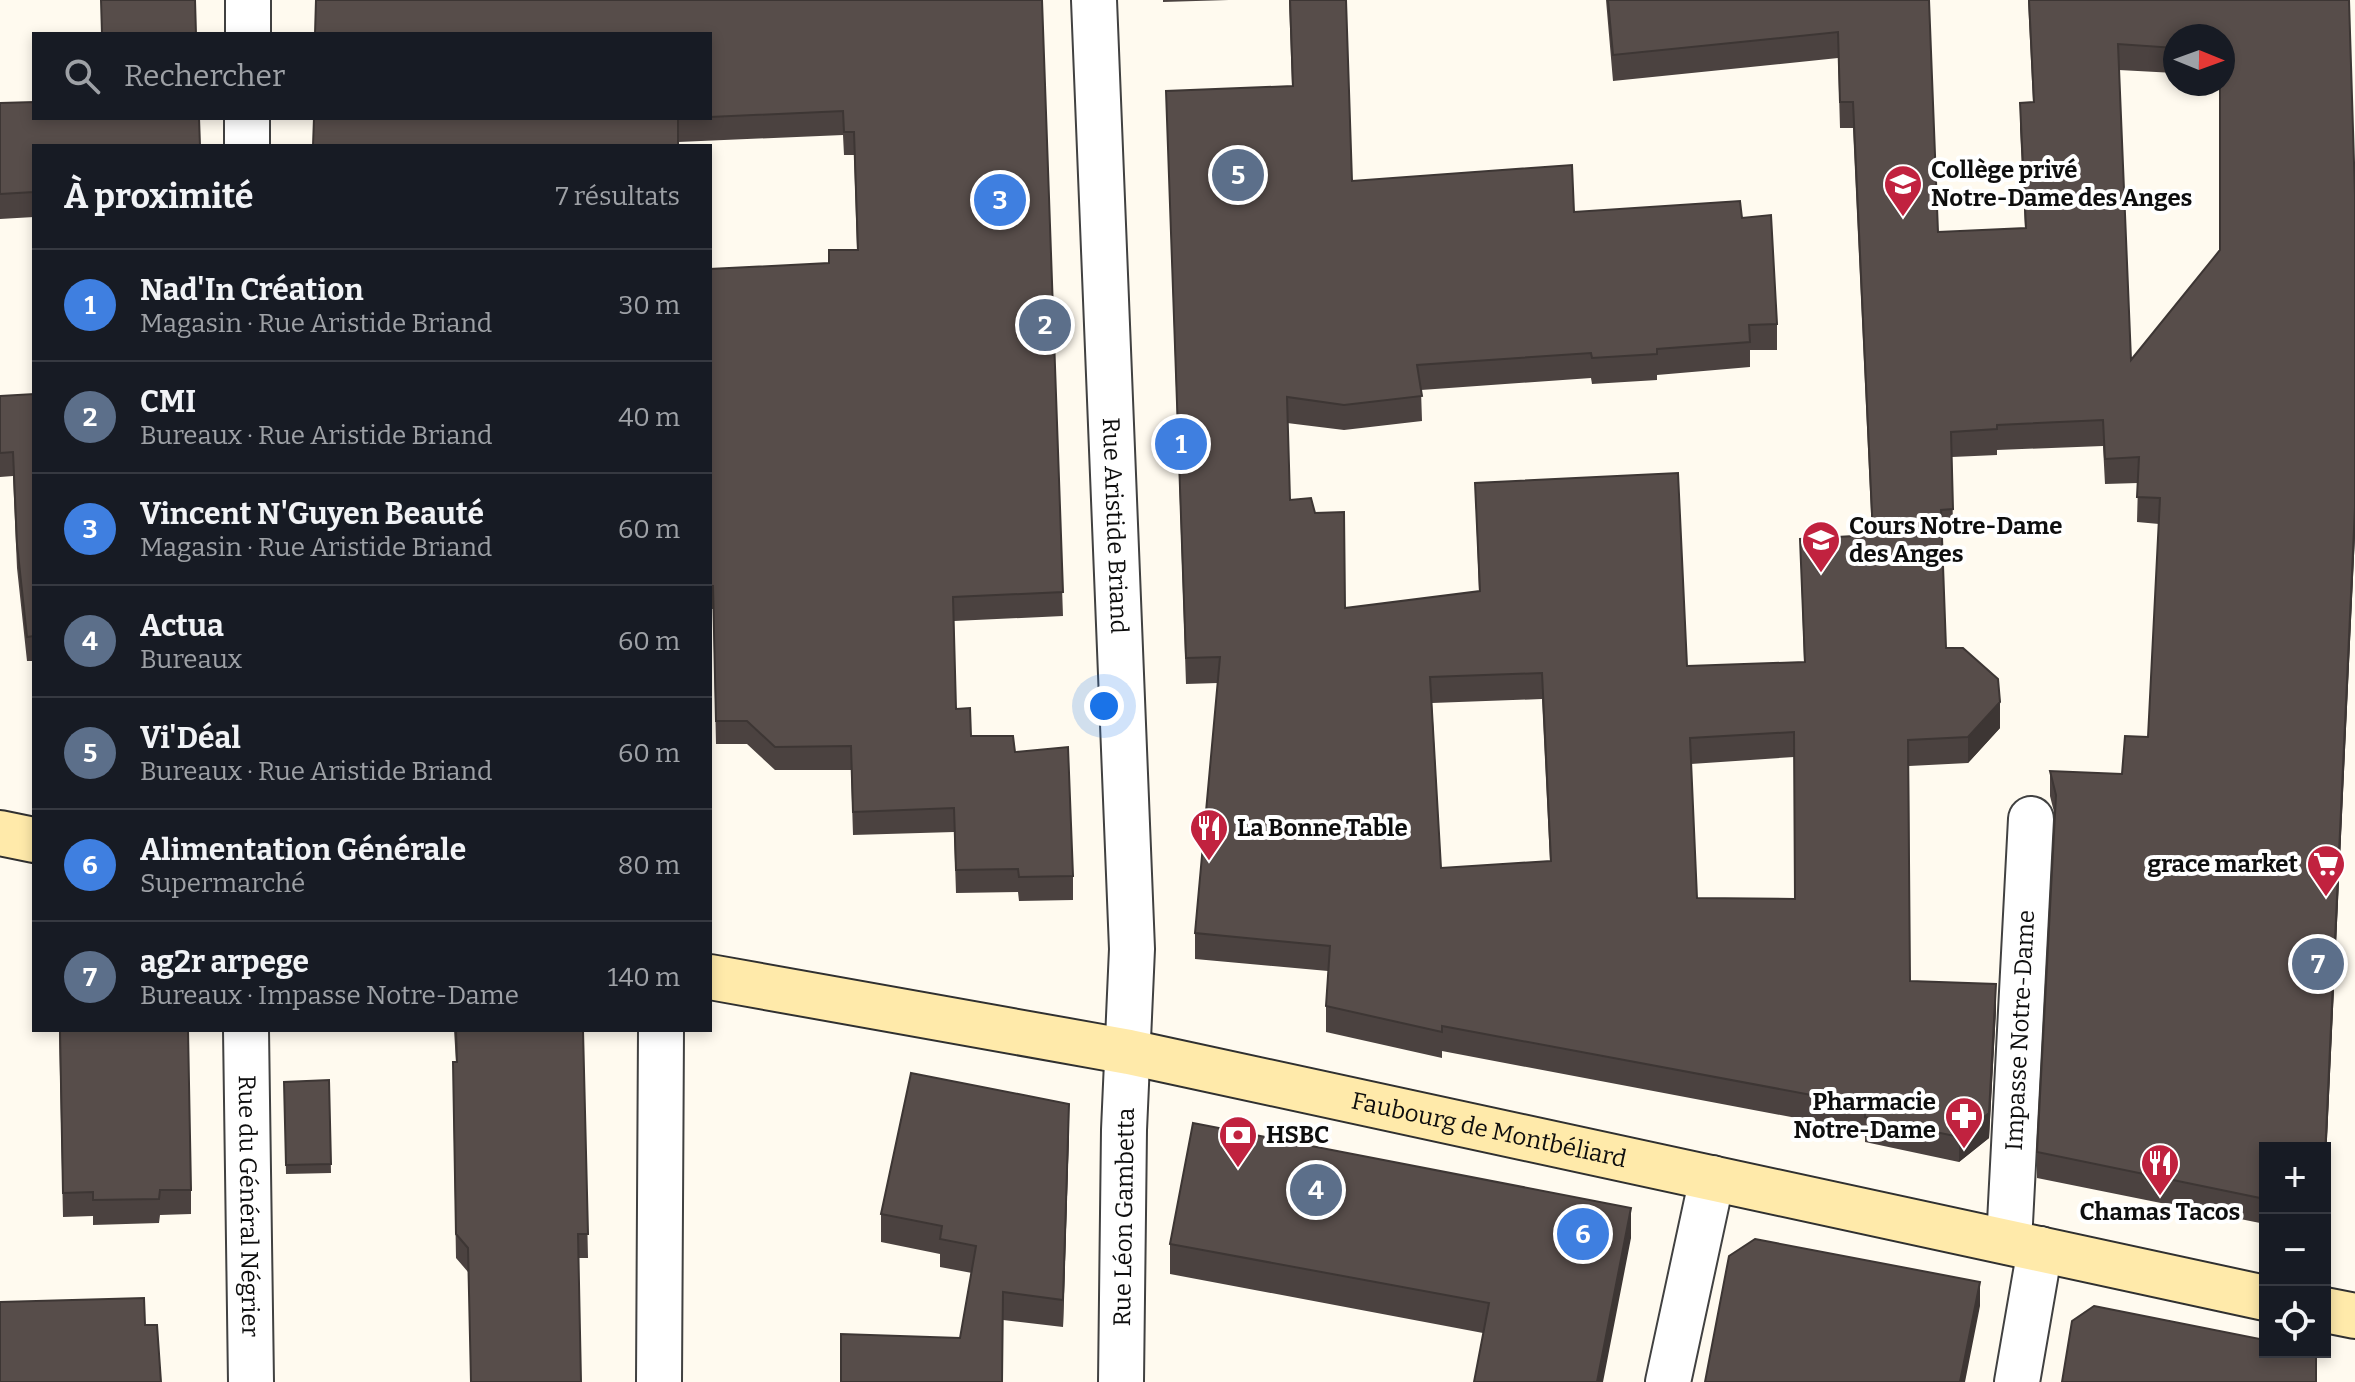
<!DOCTYPE html>
<html lang="fr">
<head>
<meta charset="utf-8">
<style>
  body { margin:0; font-family:Bitter,serif; background:#20242c; color:#f1f3f6 }
  .controls { position:absolute; right:24px; bottom:24px; display:grid; overflow:hidden; border-radius:0px; box-shadow:0 4px 12px #0003 }
  .controls button { width:72px; height:72px; display:grid; place-items:center; padding:0; border:0; border-bottom:2px solid #363941; background:#171b24; color:#f1f3f6; font:40px sans-serif }
  .compass { position:absolute; left:2163px; top:24px; width:72px; height:72px; border-radius:50%; background:#171b24; box-shadow:0 4px 12px #0003; rotate:91deg }
  .you { position:absolute; left:1104px; top:706px; width:28px; height:28px; margin:-20px; border:6px solid #fff; border-radius:50%; background:#1a73e8; box-shadow:0 0 0 12px #1a73e833 }
  .badge { display:grid; place-items:center; width:52px; height:52px; border-radius:50%; background:#0b8043; color:#fff; font-size:26px; font-weight:700 }
  .pin { position:absolute; translate:-50% -50%; border:4px solid #fff; box-shadow:0 2px 8px #0006 }
  .list { margin:0; padding:0; list-style:none }
  h2 { display:flex; justify-content:space-between; align-items:center; height:104px; margin:0; padding:0 32px; font-size:34px }
  h2 small { font-size:26px; font-weight:400; color:#9ea1a6 }
  .list li { display:grid; grid-template-columns:52px 1fr auto; gap:24px; align-items:center; box-sizing:border-box; height:112px; padding:0 32px; border-top:2px solid #363941 }
  .list b { display:block; font-size:30px; white-space:nowrap }
  .list p { margin:0; font-size:26px; white-space:nowrap; color:#9ea1a6 }
  .list em { font-size:26px; font-style:normal; color:#9ea1a6 }
  .icon { flex:none; width:44px; height:44px; fill:none; stroke:currentColor; stroke-width:2; stroke-linecap:round; stroke-linejoin:round }
  .map { position:relative; flex:none; width:2355px; height:1382px; overflow:hidden }
  .search { position:absolute; background:#171b24; box-shadow:0 4px 12px #0003; left:32px; top:32px; width:680px; height:88px; display:flex; align-items:center; gap:20px; box-sizing:border-box; padding:0 28px; border-radius:0px; color:#9ea1a6; font-size:30px }
  .panel { position:absolute; background:#171b24; box-shadow:0 4px 12px #0003; left:32px; top:144px; width:680px; height:888px; border-radius:0px }
  .map>svg:first-child { display:block }
</style>
</head>
<body>
<div class="map">
<svg width="2355" height="1382" viewBox="0 0 2355 1382">
  <rect width="100%" height="100%" fill="#fffaef"/>
  <g fill="none" stroke-linecap="round" stroke-linejoin="round">
    <g stroke="#414141" stroke-width="48">
      <g id="minor">
        <path id="s1" d="M 1094,0 L 1132,949 L 1124,1130 L 1121,1382"/>
        <path id="s2" d="M 246,1030 L 251,1382"/>
        <path id="s3" d="M 2009,1242 L 2031,819"/>
        <path d="M 659,1382 L 661,1030"/>
        <path d="M 1668,1382 L 1712,1178"/>
        <path d="M 2017,1382 L 2040,1249"/>
      </g>
    </g>
    <g stroke="#414141" stroke-width="48">
      <path id="tertiary" d="M 248,34 L 248,0
        M 247,146 L 247,118"/>
    </g>
    <g stroke="#303030" stroke-width="48">
      <g id="secondary">
        <path d="M 0,833 L 34,840"/>
        <path id="s4" d="M 710,977 L 1129,1052 L 2265,1298"/>
        <path d="M 2325,1310 L 2355,1316"/>
      </g>
    </g>
    <use href="#minor" stroke="#fff" stroke-width="44"/>
    <use href="#tertiary" stroke="#fff" stroke-width="44"/>
    <use href="#secondary" stroke="#ffeaaa" stroke-width="44"/>
  </g>
  <path fill="#4b4240" fill-rule="evenodd" d="M 1042,0 L 1063,616 L 954,621 L 956,709 L 971,736 L 1015,752 L 1073,876 L 1073,900 L 1019,901 L 1018,892 L 956,893 L 954,832 L 853,835 L 851,770 L 775,770 L 747,744 L 716,744 L 713,609 L 710,609 L 710,269 L 829,263 L 857,250 L 854,155 L 844,155 L 843,135 L 678,142 L 314,118 L 710,118 L 710,34 Z
    M 1163,0 L 1229,0 L 1163,2 Z
    M 1289,0 L 1346,0 L 1352,181 L 1574,212 L 1742,218 L 1777,324 L 1777,350 L 1750,350 L 1750,367 L 1657,375 L 1657,380 L 1592,384 L 1591,378 L 1421,390 L 1422,421 L 1344,430 L 1287,423 L 1290,500 L 1315,513 L 1345,608 L 1479,592 L 1475,483 L 1687,666 L 1804,662 L 1800,539 L 1872,535 L 1853,128 L 1840,128 L 1838,58 L 1613,81 L 1606,0 L 1929,0 L 1938,232 L 2025,228 L 2020,129 L 2020,103 L 2033,102 L 2028,0 L 2349,0 L 2355,534 L 2325,1182 L 2325,1148 L 2265,1148 L 2265,1224 L 2037,1178 L 2037,1152 L 2055,816 L 2050,796 L 2050,771 L 2122,774 L 2148,737 L 2159,524 L 2137,522 L 2138,483 L 2105,484 L 2103,446 L 1997,450 L 1997,455 L 1952,457 L 1953,535 L 1942,536 L 1946,648 L 2000,728 L 1968,763 L 1909,766 L 1910,981 L 1996,1010 L 1989,1138 L 1959,1162 L 1865,1142 L 1865,1131 L 1442,1051 L 1442,1058 L 1326,1032 L 1326,1006 L 1328,971 L 1195,959 L 1195,933 L 1218,683 L 1186,684 L 1166,91 L 1292,86 ZM 2175,36 L 2223,36 L 2220,251 L 2131,360 L 2119,70 L 2175,73 ZM 1542,699 L 1550,861 L 1441,868 L 1432,703 ZM 1794,757 L 1794,899 L 1697,898 L 1691,764 Z
    M 0,103 L 34,146 L 34,217 L 0,219 Z
    M 34,394 L 34,661 L 27,661 L 17,568 L 13,476 L 0,477 L 0,396 Z
    M 59,1030 L 191,1190 L 191,1214 L 160,1215 L 159,1223 L 93,1225 L 93,1216 L 63,1217 Z
    M 454,1030 L 583,1030 L 588,1258 L 578,1258 L 468,1272 L 456,1258 L 453,1086 L 456,1062 Z
    M 329,1080 L 331,1173 L 286,1174 L 284,1083 Z
    M 1069,1132 L 1063,1327 L 1003,1320 L 960,1338 L 972,1273 L 940,1267 L 940,1254 L 881,1242 L 881,1214 Z
    M 1631,1238 L 1483,1333 L 1170,1274 L 1170,1244 Z"/>
  <path fill="#3d3634" d="M 2355,508 L 2355,534 L 2325,1182 L 2325,1156 Z
    M 2000,702 L 2000,728 L 1968,763 L 1968,737 Z
    M 1996,984 L 1996,1010 L 1989,1138 L 1959,1162 L 1959,1137 Z
    M 1069,1104 L 1069,1132 L 1063,1327 L 1063,1300 Z
    M 1631,1208 L 1631,1238 L 1603,1382 L 1597,1382 Z
    M 1980,1282 L 1980,1306 L 1965,1382 L 1960,1382 Z"/>
  <path fill="#574d4a" stroke="#3d3634" stroke-width="2" fill-rule="evenodd" d="M 101,0 L 195,0 L 196,34 L 102,34 Z
    M 316,0 L 1042,0 L 1063,592 L 953,597 L 956,709 L 970,708 L 971,736 L 1013,736 L 1015,752 L 1068,747 L 1073,876 L 1019,877 L 1018,869 L 956,870 L 954,808 L 853,812 L 851,746 L 775,747 L 747,721 L 716,721 L 713,586 L 710,586 L 710,269 L 829,263 L 829,250 L 858,250 L 854,132 L 844,132 L 843,111 L 710,117 L 710,34 L 315,34 Z
    M 1290,0 L 1346,0 L 1352,181 L 1572,165 L 1574,212 L 1740,201 L 1742,218 L 1771,215 L 1777,324 L 1749,325 L 1750,342 L 1657,349 L 1657,354 L 1592,358 L 1591,353 L 1417,365 L 1422,396 L 1344,405 L 1287,397 L 1290,500 L 1311,498 L 1315,513 L 1344,512 L 1345,608 L 1480,591 L 1475,483 L 1678,473 L 1687,666 L 1805,662 L 1800,539 L 1873,535 L 1853,102 L 1840,102 L 1838,32 L 1613,55 L 1608,0 L 1929,0 L 1938,232 L 2026,228 L 2020,103 L 2034,102 L 2029,0 L 2349,0 L 2355,195 L 2355,508 L 2325,1156 L 2325,1148 L 2265,1148 L 2265,1199 L 2037,1152 L 2056,795 L 2050,771 L 2122,774 L 2125,736 L 2148,737 L 2160,498 L 2137,497 L 2139,457 L 2105,459 L 2103,420 L 1997,425 L 1997,429 L 1951,432 L 1953,509 L 1941,510 L 1946,648 L 1963,648 L 1998,679 L 2000,702 L 1968,737 L 1908,740 L 1910,981 L 1996,984 L 1989,1113 L 1959,1137 L 1865,1117 L 1865,1105 L 1442,1026 L 1442,1032 L 1326,1006 L 1330,946 L 1195,933 L 1220,657 L 1186,658 L 1166,91 L 1293,86 ZM 2175,36 L 2223,36 L 2223,84 L 2220,84 L 2220,250 L 2131,360 L 2118,44 L 2175,48 ZM 1542,673 L 1551,861 L 1441,868 L 1430,677 ZM 1794,732 L 1795,899 L 1697,898 L 1690,738 Z
    M 34,102 L 34,118 L 199,118 L 200,146 L 34,146 L 34,192 L 0,194 L 0,103 Z
    M 314,118 L 682,118 L 678,118 L 678,146 L 313,146 Z
    M 34,394 L 34,636 L 27,637 L 17,544 L 13,452 L 0,453 L 0,396 Z
    M 60,1030 L 188,1030 L 191,1190 L 160,1190 L 159,1199 L 93,1200 L 93,1192 L 63,1193 Z
    M 456,1030 L 583,1030 L 588,1234 L 578,1234 L 581,1382 L 471,1382 L 468,1248 L 456,1234 L 453,1062 L 457,1062 Z
    M 911,1073 L 1069,1104 L 1063,1300 L 1003,1292 L 1002,1382 L 841,1382 L 841,1334 L 960,1338 L 976,1246 L 940,1239 L 942,1226 L 881,1214 Z
    M 329,1080 L 331,1164 L 286,1165 L 284,1082 Z
    M 1193,1123 L 1631,1208 L 1597,1382 L 1474,1382 L 1489,1303 L 1170,1244 Z
    M 1755,1239 L 1980,1282 L 1960,1382 L 1705,1382 L 1729,1256 Z
    M 144,1298 L 145,1325 L 157,1325 L 161,1382 L 0,1382 L 0,1302 Z
    M 2094,1306 L 2265,1340 L 2265,1352 L 2316,1352 L 2316,1382 L 2062,1382 L 2072,1321 Z"/>
  <defs>
    <g id="school-pin" transform="scale(2)"><path d="M0 17L-7.5 6A9.5 9.5 0 1 1 7.5 6Z" fill="#c1223f" stroke="#fff"/><path d="M0-5L7-2L0 1L-7-2ZM-4 1L0 2.5L4 1V4Q0 6-4 4Z" fill="#fff"/></g>
    <g id="restaurant-pin" transform="scale(2)"><path d="M0 17L-7.5 6A9.5 9.5 0 1 1 7.5 6Z" fill="#c1223f" stroke="#fff"/><path d="M-5-6h1v4h1v-4h1v4h1v-4h1v5L-1.5 .5V6h-2V.5L-5-1ZM5-6V6H3V1.5H1.5Q1.5-4 5-6Z" fill="#fff"/></g>
    <g id="supermarket-pin" transform="scale(2)"><path d="M0 17L-7.5 6A9.5 9.5 0 1 1 7.5 6Z" fill="#c1223f" stroke="#fff"/><path d="M-6-5.5h2.5l.6 2H6L4.5 2H-2.5L-4.4-4H-6ZM-1.5 3.2a1.3 1.3 0 1 0 .1 0ZM3 3.2a1.3 1.3 0 1 0 .1 0Z" fill="#fff"/></g>
    <g id="pharmacy-pin" transform="scale(2)"><path d="M0 17L-7.5 6A9.5 9.5 0 1 1 7.5 6Z" fill="#c1223f" stroke="#fff"/><path d="M-2-6h4v4h4v4h-4v4h-4v-4h-4v-4h4Z" fill="#fff"/></g>
    <g id="bank-pin" transform="scale(2)"><path d="M0 17L-7.5 6A9.5 9.5 0 1 1 7.5 6Z" fill="#c1223f" stroke="#fff"/><path d="M-6-4H6V4H-6ZM0-2.3a2.3 2.3 0 1 0 0 4.6a2.3 2.3 0 1 0 0-4.6Z" fill="#fff"/></g>
  </defs>
  <g fill-rule="evenodd">
    <use href="#school-pin" x="1903" y="184"/>
    <use href="#school-pin" x="1821" y="540"/>
    <use href="#restaurant-pin" x="1209" y="828"/>
    <use href="#supermarket-pin" x="2326" y="864"/>
    <use href="#pharmacy-pin" x="1964" y="1116"/>
    <use href="#bank-pin" x="1238" y="1135"/>
    <use href="#restaurant-pin" x="2160" y="1163"/>
  </g>
  <g text-anchor="middle" dominant-baseline="central" stroke-width="8" stroke-linejoin="round" paint-order="stroke">
    <g font-size="24" font-weight="bold" fill="#0e0e0e" stroke="#fff" text-anchor="start">
      <text x="1931" y="170">Collège privé<tspan x="1931" dy="28">Notre-Dame des Anges</tspan></text>
      <text x="1849" y="526">Cours Notre-Dame<tspan x="1849" dy="28">des Anges</tspan></text>
      <text x="1237" y="828">La Bonne Table</text>
      <text x="2298" y="864" text-anchor="end">grace market</text>
      <text x="1936" y="1102" text-anchor="end">Pharmacie<tspan x="1936" dy="28">Notre-Dame</tspan></text>
      <text x="1266" y="1135">HSBC</text>
      <text x="2160" y="1212" text-anchor="middle">Chamas Tacos</text>
    </g>
    <g font-size="24" fill="#0e0e0e" stroke="#fff">
      <text stroke="none"><textPath href="#s1" startOffset="526">Rue Aristide Briand</textPath></text>
      <text stroke="none"><textPath href="#s3" startOffset="212">Impasse Notre-Dame</textPath></text>
      <text stroke="none"><textPath href="#s4" startOffset="794">Faubourg de Montbéliard</textPath></text>
      <text stroke="none"><textPath href="#s2" startOffset="176">Rue du Général Négrier</textPath></text>
      <text transform="translate(1124 1217) rotate(-89)">Rue Léon Gambetta</text>
    </g>
  </g>
</svg>
<div class="controls">
<button>+</button>
<button>−</button>
<button><svg class="icon" aria-label="locate" viewBox="0 0 24 24"><circle cx="12" cy="12" r="6"/><path d="M12 2v4M12 18v4M2 12h4M18 12h4"/></svg></button>
</div>
<svg class="compass" viewBox="-18 -18 36 36"><path d="M0-13l5 13h-10z" fill="#e53935"/><path d="M0 13l5-13h-10z" fill="#9ea1a6"/></svg>
<div class="you"></div>
<div class="pin badge" style="left:1181px;top:444px;background:#3f7fe0">1</div>
<div class="pin badge" style="left:1045px;top:325px;background:#5c6f8a">2</div>
<div class="pin badge" style="left:1000px;top:200px;background:#3f7fe0">3</div>
<div class="pin badge" style="left:1316px;top:1190px;background:#5c6f8a">4</div>
<div class="pin badge" style="left:1238px;top:175px;background:#5c6f8a">5</div>
<div class="pin badge" style="left:1583px;top:1234px;background:#3f7fe0">6</div>
<div class="pin badge" style="left:2318px;top:964px;background:#5c6f8a">7</div>
<div class="search"><svg class="icon" aria-label="search" viewBox="0 0 24 24"><circle cx="10" cy="10" r="6"/><path d="M15 15l6 6"/></svg>Rechercher</div>
<section class="panel">
<h2>À proximité<small>7 résultats</small></h2>
<ul class="list">
<li><span class="badge" style="background:#3f7fe0">1</span><div><b>Nad'In Création</b><p>Magasin · Rue Aristide Briand</p></div><em>30 m</em></li>
<li><span class="badge" style="background:#5c6f8a">2</span><div><b>CMI</b><p>Bureaux · Rue Aristide Briand</p></div><em>40 m</em></li>
<li><span class="badge" style="background:#3f7fe0">3</span><div><b>Vincent N'Guyen Beauté</b><p>Magasin · Rue Aristide Briand</p></div><em>60 m</em></li>
<li><span class="badge" style="background:#5c6f8a">4</span><div><b>Actua</b><p>Bureaux</p></div><em>60 m</em></li>
<li><span class="badge" style="background:#5c6f8a">5</span><div><b>Vi'Déal</b><p>Bureaux · Rue Aristide Briand</p></div><em>60 m</em></li>
<li><span class="badge" style="background:#3f7fe0">6</span><div><b>Alimentation Générale</b><p>Supermarché</p></div><em>80 m</em></li>
<li><span class="badge" style="background:#5c6f8a">7</span><div><b>ag2r arpege</b><p>Bureaux · Impasse Notre-Dame</p></div><em>140 m</em></li>
</ul>
</section>
</div>
</body>
</html>
